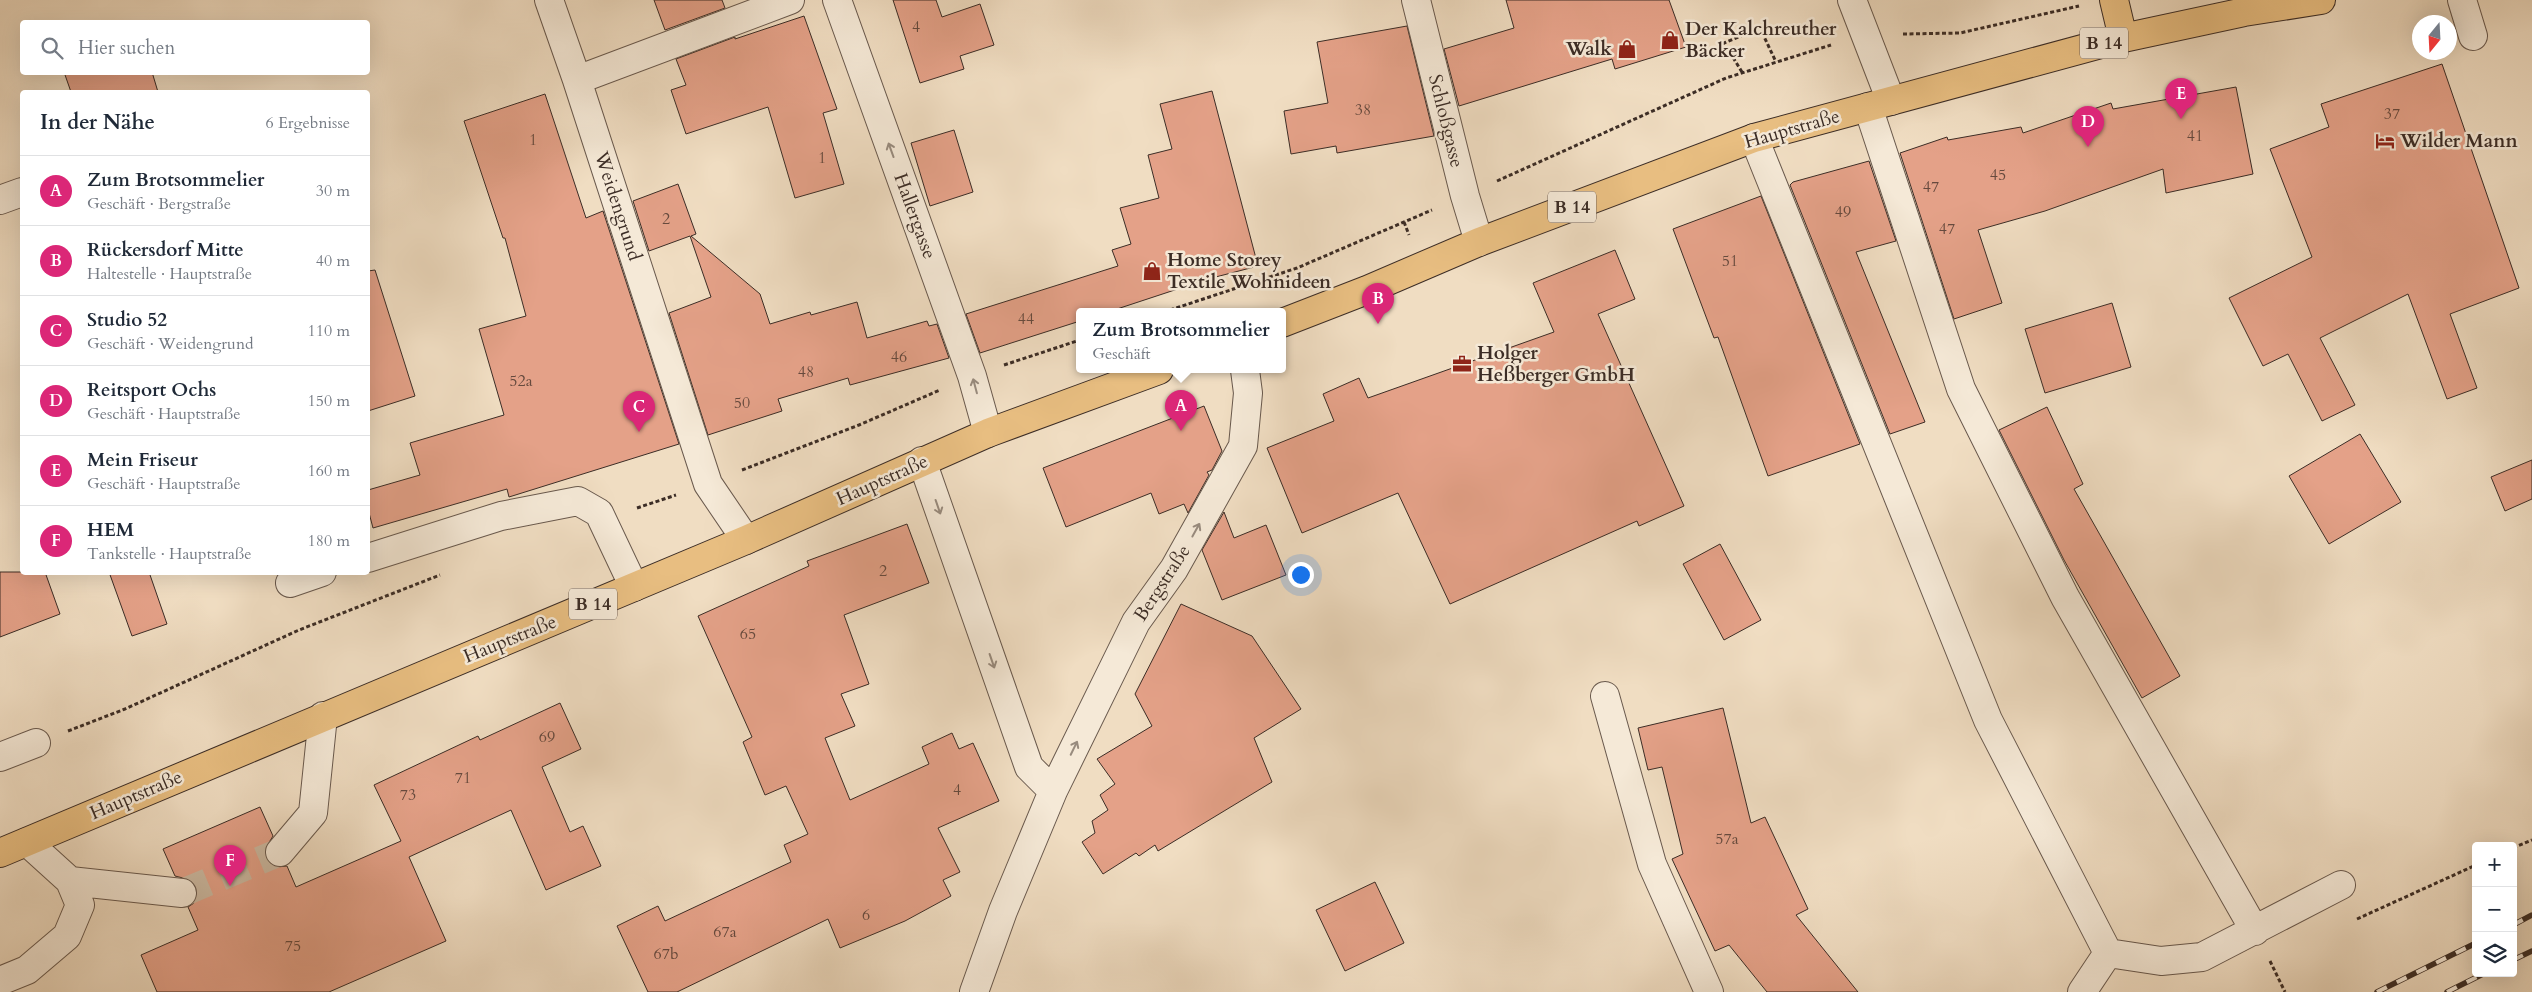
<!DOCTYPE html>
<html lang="de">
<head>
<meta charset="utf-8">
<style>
  body { margin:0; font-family:Cardo,serif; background:#f2f2f3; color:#1f2937 }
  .controls { position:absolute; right:15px; bottom:15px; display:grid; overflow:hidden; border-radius:5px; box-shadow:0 5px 20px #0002 }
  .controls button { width:45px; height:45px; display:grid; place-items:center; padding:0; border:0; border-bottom:1px solid #e0e1e3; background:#fff; color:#1f2937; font:25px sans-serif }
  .compass { position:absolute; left:2412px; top:15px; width:45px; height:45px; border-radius:50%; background:#fff; box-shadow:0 5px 20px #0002; rotate:198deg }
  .you { position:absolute; left:1300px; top:574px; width:18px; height:18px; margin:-12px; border:4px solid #fff; border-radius:50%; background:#1a73e8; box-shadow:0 0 0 8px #1a73e833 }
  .badge { display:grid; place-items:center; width:32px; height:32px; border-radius:50%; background:#db2777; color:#fff; font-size:16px; font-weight:700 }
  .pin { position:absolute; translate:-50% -41px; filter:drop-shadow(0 1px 2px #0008) }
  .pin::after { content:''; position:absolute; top:26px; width:18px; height:15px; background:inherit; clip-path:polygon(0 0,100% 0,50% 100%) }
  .popup { position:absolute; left:1076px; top:308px; width:210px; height:65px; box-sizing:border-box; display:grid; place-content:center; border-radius:5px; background:#fff; filter:drop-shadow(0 1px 4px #0005); font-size:16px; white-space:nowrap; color:#747a83 }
  .popup b { font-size:19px; color:#1f2937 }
  .popup::after { content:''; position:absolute; left:50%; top:100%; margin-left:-10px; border:10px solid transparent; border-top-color:#fff }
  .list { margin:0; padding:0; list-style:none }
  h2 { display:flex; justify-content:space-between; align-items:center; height:65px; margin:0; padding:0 20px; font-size:21px }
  h2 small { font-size:16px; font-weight:400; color:#747a83 }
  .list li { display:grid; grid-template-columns:32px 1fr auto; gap:15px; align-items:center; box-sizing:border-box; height:70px; padding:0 20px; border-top:1px solid #e0e1e3 }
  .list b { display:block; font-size:19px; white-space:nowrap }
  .list p { margin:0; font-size:16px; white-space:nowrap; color:#747a83 }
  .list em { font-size:16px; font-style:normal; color:#747a83 }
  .icon { flex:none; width:28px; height:28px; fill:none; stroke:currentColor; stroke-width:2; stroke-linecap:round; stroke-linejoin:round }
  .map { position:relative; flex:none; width:2532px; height:992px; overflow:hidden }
  .search { position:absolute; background:#fff; box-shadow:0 5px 20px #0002; left:20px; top:20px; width:350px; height:55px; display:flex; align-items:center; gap:12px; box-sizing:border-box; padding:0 18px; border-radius:5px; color:#747a83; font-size:19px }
  .panel { position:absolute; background:#fff; box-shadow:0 5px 20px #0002; left:20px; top:90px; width:350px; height:485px; border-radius:5px }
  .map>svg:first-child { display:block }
</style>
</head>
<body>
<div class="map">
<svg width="2532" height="992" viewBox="0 0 2532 992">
  <rect width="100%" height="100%" fill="#f0ddc2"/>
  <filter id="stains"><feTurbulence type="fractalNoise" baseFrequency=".004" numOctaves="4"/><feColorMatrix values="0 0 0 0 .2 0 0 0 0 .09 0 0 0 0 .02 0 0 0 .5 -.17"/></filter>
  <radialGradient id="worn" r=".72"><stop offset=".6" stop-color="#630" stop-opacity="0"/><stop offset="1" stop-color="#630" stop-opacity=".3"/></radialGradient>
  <path fill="#e4a188" stroke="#3c2d26" d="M 654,0 L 722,0 L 725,8 L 665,30 Z
    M 893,0 L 936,0 L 942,17 L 980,4 L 994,45 L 960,56 L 964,69 L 920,83 Z
    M 1506,0 L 1669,0 L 1686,47 L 1615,69 L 1612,59 L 1459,106 L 1444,49 L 1514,28 Z
    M 804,16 L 837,109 L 823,113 L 844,184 L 795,198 L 768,107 L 686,134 L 671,90 L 686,85 L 676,59 L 735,37 L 735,39 Z
    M 1407,26 L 1434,136 L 1337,153 L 1336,146 L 1291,154 L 1284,111 L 1328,103 L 1317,42 Z
    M 2442,64 L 2519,288 L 2450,314 L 2477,388 L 2447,399 L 2408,294 L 2320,338 L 2355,405 L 2322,421 L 2288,354 L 2263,366 L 2229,298 L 2312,257 L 2270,149 L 2329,127 L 2321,104 Z
    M 64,72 L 152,72 L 158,92 L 71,92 Z
    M 2236,87 L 2253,174 L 2166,193 L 2163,169 L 2045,211 L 1978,230 L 2002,303 L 1954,319 L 1900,153 L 1947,137 L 1948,140 L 2021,127 L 2023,133 L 2111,103 L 2113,109 Z
    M 1212,91 L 1258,266 L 1208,279 L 1108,312 L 1080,312 L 1080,321 L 980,353 L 966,314 L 1118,266 L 1112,250 L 1131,244 L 1120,208 L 1159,198 L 1148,155 L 1172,149 L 1160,104 Z
    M 545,94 L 586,218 L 603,211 L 679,444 L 509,497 L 507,489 L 373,528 L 368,509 L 368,490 L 420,475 L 410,443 L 504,415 L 479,329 L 526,316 L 505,238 L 503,238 L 464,121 Z
    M 954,130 L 973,192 L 930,206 L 911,143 Z
    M 1869,161 L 1896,241 L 1856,252 L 1925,422 L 1890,434 L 1790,185 L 1793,182 Z
    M 678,184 L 696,234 L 691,236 L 760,294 L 770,324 L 810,312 L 811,315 L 857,302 L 867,338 L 927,321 L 929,326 L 937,324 L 949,358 L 850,385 L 848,378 L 778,399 L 782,411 L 708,435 L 669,313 L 711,297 L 690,236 L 649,251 L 633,201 Z
    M 1761,196 L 1860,444 L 1768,476 L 1718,337 L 1714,338 L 1673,229 Z
    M 1615,250 L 1635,299 L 1598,314 L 1684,506 L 1639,526 L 1637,521 L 1450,604 L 1398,493 L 1302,533 L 1267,448 L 1334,421 L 1323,394 L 1359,378 L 1368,398 L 1554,332 L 1533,283 Z
    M 375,270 L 415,396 L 368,411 L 368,271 Z
    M 2112,303 L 2131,367 L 2045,393 L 2025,329 Z
    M 1204,406 L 1222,451 L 1212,470 L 1207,472 L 1209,475 L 1188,513 L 1184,504 L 1159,514 L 1151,493 L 1066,527 L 1043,468 Z
    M 2047,407 L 2083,484 L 2074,489 L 2180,676 L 2142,698 L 2064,560 L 1999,430 Z
    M 2360,434 L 2401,502 L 2329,544 L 2289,476 Z
    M 2532,460 L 2532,499 L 2505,511 L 2491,477 Z
    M 1224,512 L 1234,538 L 1266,525 L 1286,575 L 1222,600 L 1202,550 Z
    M 907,524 L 929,583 L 844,615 L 869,684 L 841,694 L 855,726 L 825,738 L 850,800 L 929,764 L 922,747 L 952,733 L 959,749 L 973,743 L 999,801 L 938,828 L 960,872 L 943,880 L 951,896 L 905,921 L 840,948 L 828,919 L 677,992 L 648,992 L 617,926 L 658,906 L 665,921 L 791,862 L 784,845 L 808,834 L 786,786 L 765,795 L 743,742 L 752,737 L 698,616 L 809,566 L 807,561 Z
    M 1720,544 L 1761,620 L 1724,640 L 1683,564 Z
    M 0,572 L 45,572 L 60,614 L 0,637 Z
    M 109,572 L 149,572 L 167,624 L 132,636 Z
    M 1181,604 L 1252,636 L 1301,709 L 1254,738 L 1272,782 L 1158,851 L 1155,845 L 1139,856 L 1136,853 L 1103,874 L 1082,842 L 1095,833 L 1092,821 L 1108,810 L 1100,795 L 1115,784 L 1097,759 L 1152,726 L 1135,694 Z
    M 560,703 L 581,749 L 542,767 L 570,832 L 583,826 L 601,866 L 546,890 L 511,810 L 409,857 L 446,941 L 329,992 L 157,992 L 141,955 L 198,930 L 188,907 L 194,903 L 197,895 L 196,886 L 191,880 L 175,876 L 163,849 L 260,807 L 273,836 L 265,849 L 266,858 L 270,864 L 277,867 L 287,866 L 296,887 L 401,841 L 374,785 L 478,736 L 480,740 Z
    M 1723,708 L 1751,823 L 1765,817 L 1808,909 L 1796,915 L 1858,992 L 1767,992 L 1729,945 L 1715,951 L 1672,859 L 1683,854 L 1662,767 L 1648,770 L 1638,728 Z
    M 1375,882 L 1404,943 L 1345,971 L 1316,910 Z"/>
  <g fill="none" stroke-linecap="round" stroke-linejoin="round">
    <path stroke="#ccbaa3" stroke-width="28" stroke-dasharray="28 14" stroke-linecap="butt" d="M 182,893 L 280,852"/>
    <g stroke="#69594d" stroke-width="30">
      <path id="minor" d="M 549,0 L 577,80
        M 837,0 L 972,376 L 988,433
        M 1416,0 L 1465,196 L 1479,242
        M 1852,0 L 1891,101
        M 2462,0 L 2473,36
        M 1868,107 L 1961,389 L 2065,597 L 2255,931
        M 1754,138 L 1988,720 L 2108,953 L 2161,961 L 2202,957 L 2341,885
        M 0,200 L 22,192
        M 922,461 L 1029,767 L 1053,791
        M 746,540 L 708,484 L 577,80 L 790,0
        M 368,558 L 501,516 L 578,501 L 599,513 L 634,587
        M 290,583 L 322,572
        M 1605,696 L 1652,864 L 1709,992
        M 0,757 L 36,743
        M 280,852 L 313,813 L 323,716
        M 70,881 L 182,893
        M 0,981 L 27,970 L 67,936 L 80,905 L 70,881 L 27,842
        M 974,992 L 1003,911 L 1053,791 L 1136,622 L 1174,569 L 1243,446 L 1248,393 L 1245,370
        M 2082,992 L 2108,953"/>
    </g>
    <g stroke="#3c2d26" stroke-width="30">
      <path id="major" d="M 2114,0 L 2123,38
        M 1282,323 L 1367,290 L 1479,242 L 1754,138 L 2123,38 L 2244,12 L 2321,0
        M 0,853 L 746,540 L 988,433 L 1159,370"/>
    </g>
    <path stroke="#3c2d26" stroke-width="3" stroke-dasharray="4 2.5" stroke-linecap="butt" d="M 1903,34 L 1960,33 L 2079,6
      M 1742,72 L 1724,43 L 1760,28 L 1776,62
      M 1497,181 L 1726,78 L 1831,45
      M 1404,222 L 1409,235
      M 1164,312 L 1297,268 L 1432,210
      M 1004,365 L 1080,340
      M 742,470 L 859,425 L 940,390
      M 637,508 L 676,495
      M 68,731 L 125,709 L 299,630 L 440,575
      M 2513,848 L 2532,840
      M 2357,919 L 2476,865
      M 2270,961 L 2285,992"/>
    <use href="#minor" stroke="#f5e9d7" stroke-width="28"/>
    <use href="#major" stroke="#e8be81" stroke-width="28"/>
    <g stroke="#3c2d26" stroke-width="5.5">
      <path id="rail" d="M 2513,925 L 2532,915
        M 2513,960 L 2532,951
        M 2377,992 L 2476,943
        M 2447,992 L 2485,973"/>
    </g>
    <use href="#rail" stroke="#f5e9d7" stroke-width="4" stroke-dasharray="11" stroke-linecap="butt"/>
  </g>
  <defs><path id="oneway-shaft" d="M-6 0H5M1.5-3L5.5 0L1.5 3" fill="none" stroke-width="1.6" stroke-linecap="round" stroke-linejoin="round" transform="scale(1.25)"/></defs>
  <g stroke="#988b7e">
    <use href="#oneway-shaft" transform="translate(891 150) rotate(-110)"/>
    <use href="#oneway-shaft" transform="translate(975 386) rotate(-105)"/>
    <use href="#oneway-shaft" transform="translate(938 507) rotate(71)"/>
    <use href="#oneway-shaft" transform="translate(1196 530) rotate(-61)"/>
    <use href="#oneway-shaft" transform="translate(992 661) rotate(71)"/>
    <use href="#oneway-shaft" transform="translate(1074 748) rotate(-64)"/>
  </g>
  <defs>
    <g id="shop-bare" transform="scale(1.5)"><path d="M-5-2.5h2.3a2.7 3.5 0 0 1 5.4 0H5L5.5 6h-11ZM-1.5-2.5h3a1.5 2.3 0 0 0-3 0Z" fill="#8f2418" stroke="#f5e9d7" stroke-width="2.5" paint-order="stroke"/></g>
    <g id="hotel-bare" transform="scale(1.5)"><path d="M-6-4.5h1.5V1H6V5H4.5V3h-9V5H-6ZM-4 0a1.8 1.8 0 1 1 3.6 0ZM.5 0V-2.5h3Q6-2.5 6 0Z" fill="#8f2418" stroke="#f5e9d7" stroke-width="2.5" paint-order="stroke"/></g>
    <g id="office-bare" transform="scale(1.5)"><path d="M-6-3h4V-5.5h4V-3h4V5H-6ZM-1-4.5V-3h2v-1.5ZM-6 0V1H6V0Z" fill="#8f2418" stroke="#f5e9d7" stroke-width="2.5" paint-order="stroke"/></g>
  </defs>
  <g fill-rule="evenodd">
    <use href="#shop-bare" x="1670" y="40"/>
    <use href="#shop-bare" x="1627" y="49"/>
    <use href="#hotel-bare" x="2385" y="141"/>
    <use href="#shop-bare" x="1152" y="271"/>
    <use href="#office-bare" x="1462" y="364"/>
  </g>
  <g text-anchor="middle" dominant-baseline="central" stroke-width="5" stroke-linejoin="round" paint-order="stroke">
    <g font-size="16" fill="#664a3e">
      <text x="916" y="27">4</text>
      <text x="1363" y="110">38</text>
      <text x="2392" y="114">37</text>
      <text x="2195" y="136">41</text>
      <text x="533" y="140">1</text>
      <text x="822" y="158">1</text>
      <text x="1998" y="175">45</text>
      <text x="1931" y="187">47</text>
      <text x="1843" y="212">49</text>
      <text x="666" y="219">2</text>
      <text x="1947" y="229">47</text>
      <text x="1730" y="261">51</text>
      <text x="1026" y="319">44</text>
      <text x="899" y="357">46</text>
      <text x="806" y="372">48</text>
      <text x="521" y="381">52a</text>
      <text x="742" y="403">50</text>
      <text x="883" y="571">2</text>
      <text x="748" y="634">65</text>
      <text x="547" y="737">69</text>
      <text x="463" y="778">71</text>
      <text x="957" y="790">4</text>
      <text x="408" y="795">73</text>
      <text x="1727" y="839">57a</text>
      <text x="866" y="915">6</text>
      <text x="725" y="932">67a</text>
      <text x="293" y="946">75</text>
      <text x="666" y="954">67b</text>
    </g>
    <g fill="#f5e9d7" stroke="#74655b" stroke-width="1">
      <rect x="2080" y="27.5" width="48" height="31" rx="4"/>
      <rect x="1548" y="191.5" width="48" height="31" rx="4"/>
      <rect x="569" y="588.5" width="48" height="31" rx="4"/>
    </g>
    <g font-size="18" font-weight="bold" fill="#3c2d26">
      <text x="2104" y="43">B 14</text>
      <text x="1572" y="207">B 14</text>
      <text x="593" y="604">B 14</text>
    </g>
    <g font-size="19" font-weight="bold" fill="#3c2d26" stroke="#f5e9d7" text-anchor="start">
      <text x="1685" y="29">Der Kalchreuther<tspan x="1685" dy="22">Bäcker</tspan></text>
      <text x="1612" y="49" text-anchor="end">Walk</text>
      <text x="2400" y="141">Wilder Mann</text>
      <text x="1167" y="260">Home Storey<tspan x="1167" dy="22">Textile Wohnideen</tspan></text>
      <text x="1477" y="353">Holger<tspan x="1477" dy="22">Heßberger GmbH</tspan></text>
    </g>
    <g font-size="19" fill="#3c2d26" stroke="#f5e9d7">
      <text transform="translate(1446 121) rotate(76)">Schloßgasse</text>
      <text transform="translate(1792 129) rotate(-16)">Hauptstraße</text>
      <text transform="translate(618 206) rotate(72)">Weidengrund</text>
      <text transform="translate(915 216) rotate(70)">Hallergasse</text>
      <text transform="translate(882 480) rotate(-24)">Hauptstraße</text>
      <text transform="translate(1162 583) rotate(-57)">Bergstraße</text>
      <text transform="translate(510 639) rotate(-22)">Hauptstraße</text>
      <text transform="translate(136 795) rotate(-23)">Hauptstraße</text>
    </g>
  </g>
  <rect width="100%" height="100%" filter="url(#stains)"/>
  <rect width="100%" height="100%" fill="url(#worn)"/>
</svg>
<div class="controls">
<button>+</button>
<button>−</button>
<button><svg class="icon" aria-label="layers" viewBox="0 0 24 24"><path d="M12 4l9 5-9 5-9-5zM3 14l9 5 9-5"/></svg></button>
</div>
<svg class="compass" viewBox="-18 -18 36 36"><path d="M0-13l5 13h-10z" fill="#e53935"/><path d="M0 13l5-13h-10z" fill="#747a83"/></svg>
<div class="you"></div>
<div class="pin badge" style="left:1181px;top:431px">A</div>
<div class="popup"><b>Zum Brotsommelier</b>Geschäft</div>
<div class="pin badge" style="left:1378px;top:324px">B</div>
<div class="pin badge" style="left:639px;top:432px">C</div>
<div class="pin badge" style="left:2088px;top:147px">D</div>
<div class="pin badge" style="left:2181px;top:119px">E</div>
<div class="pin badge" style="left:230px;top:886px">F</div>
<div class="search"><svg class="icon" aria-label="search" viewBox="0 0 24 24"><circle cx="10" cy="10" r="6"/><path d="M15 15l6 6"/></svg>Hier suchen</div>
<section class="panel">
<h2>In der Nähe<small>6 Ergebnisse</small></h2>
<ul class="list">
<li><span class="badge">A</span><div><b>Zum Brotsommelier</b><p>Geschäft · Bergstraße</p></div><em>30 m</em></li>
<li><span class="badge">B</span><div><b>Rückersdorf Mitte</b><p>Haltestelle · Hauptstraße</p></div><em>40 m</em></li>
<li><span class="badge">C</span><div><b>Studio 52</b><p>Geschäft · Weidengrund</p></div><em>110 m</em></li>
<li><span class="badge">D</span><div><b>Reitsport Ochs</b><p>Geschäft · Hauptstraße</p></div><em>150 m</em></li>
<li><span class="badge">E</span><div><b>Mein Friseur</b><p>Geschäft · Hauptstraße</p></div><em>160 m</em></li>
<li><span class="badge">F</span><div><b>HEM</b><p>Tankstelle · Hauptstraße</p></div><em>180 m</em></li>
</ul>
</section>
</div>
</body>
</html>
